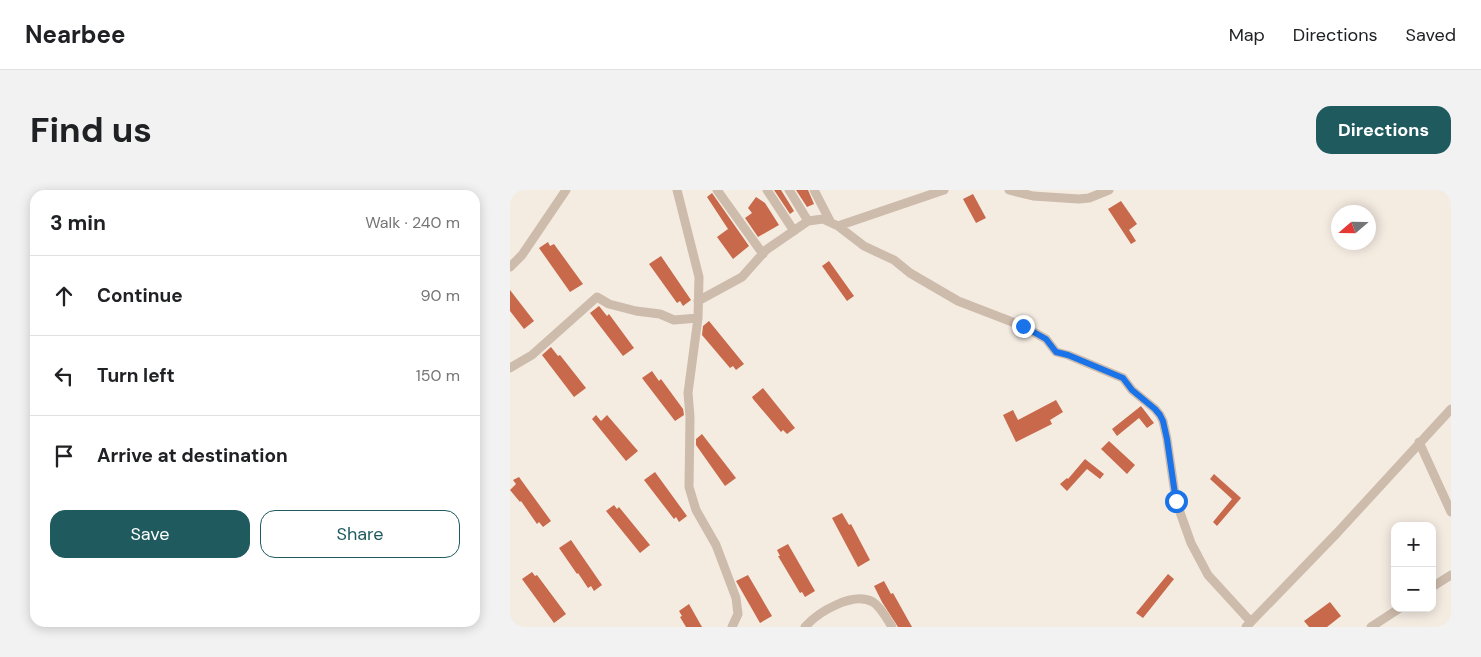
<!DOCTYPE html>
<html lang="en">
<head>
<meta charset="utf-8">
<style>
  body { margin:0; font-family:"DM Sans",sans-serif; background:#f2f2f2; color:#202124 }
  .controls { position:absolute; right:15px; bottom:15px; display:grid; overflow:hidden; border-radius:10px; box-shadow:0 2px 12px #0003 }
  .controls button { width:45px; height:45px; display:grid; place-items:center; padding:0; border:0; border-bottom:1px solid #e0e0e0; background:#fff; color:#202124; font:25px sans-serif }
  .compass { position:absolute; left:821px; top:15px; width:45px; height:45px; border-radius:50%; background:#fff; box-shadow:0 2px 12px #0003; rotate:250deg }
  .stop { position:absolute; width:15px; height:15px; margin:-11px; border:4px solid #1a73e8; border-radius:50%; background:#fff }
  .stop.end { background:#1a73e8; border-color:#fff; box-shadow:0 1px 5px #0008 }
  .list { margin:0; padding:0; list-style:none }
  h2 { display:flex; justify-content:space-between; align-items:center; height:65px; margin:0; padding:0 20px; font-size:21px }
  h2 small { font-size:16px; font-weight:400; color:#757577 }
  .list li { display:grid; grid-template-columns:32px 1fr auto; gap:15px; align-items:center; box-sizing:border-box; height:80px; padding:0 20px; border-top:1px solid #e0e0e0 }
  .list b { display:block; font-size:19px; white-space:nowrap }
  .list em { font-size:16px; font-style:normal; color:#757577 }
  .actions { display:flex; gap:10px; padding:15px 20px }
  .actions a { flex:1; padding:11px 0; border:1px solid #1f5a5e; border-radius:15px; text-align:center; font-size:18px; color:#1f5a5e }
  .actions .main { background:#1f5a5e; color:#fff }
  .icon { flex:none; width:28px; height:28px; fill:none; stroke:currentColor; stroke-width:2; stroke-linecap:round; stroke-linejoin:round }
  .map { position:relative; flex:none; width:941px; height:437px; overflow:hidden; border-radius:15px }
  header { display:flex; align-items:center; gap:30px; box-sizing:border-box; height:70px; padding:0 25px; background:#fff; border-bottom:1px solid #e0e0e0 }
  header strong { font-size:24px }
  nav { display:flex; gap:28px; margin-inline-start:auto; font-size:18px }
  .intro { display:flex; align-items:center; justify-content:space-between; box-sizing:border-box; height:120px; padding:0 30px }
  h1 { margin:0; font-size:35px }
  .button { padding:12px 22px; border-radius:15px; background:#1f5a5e; color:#fff; font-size:18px; font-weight:700 }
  main { display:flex; gap:30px; padding:0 30px }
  aside { flex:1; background:#fff; border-radius:15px; box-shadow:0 2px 12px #0003 }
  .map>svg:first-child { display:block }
</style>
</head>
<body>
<header>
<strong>Nearbee</strong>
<nav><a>Map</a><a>Directions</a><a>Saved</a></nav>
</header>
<div class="intro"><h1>Find us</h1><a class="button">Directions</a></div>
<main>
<aside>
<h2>3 min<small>Walk · 240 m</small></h2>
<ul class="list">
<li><svg class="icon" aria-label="ahead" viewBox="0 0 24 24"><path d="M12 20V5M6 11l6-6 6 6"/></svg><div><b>Continue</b></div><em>90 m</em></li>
<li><svg class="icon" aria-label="left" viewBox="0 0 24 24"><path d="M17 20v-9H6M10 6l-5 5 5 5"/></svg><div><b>Turn left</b></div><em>150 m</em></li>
<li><svg class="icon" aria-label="arrive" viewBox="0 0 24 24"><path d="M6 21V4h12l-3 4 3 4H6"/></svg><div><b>Arrive at destination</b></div></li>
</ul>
<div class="actions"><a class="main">Save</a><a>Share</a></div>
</aside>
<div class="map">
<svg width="941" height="437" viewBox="0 0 941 437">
  <rect width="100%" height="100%" fill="#f4ebe1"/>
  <path fill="#c8694b" d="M 264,0 L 271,0 L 284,21 L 280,24 Z
    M 286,0 L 298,0 L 304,14 L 297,17 Z
    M 202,3 L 239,56 L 223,69 L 207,47 L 218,39 L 197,7 Z
    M 463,4 L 476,28 L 466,33 L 453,9 Z
    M 246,7 L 255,13 L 269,35 L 248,47 L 235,28 L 242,23 L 238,18 Z
    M 611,11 L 627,34 L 619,40 L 626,51 L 621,54 L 598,19 Z
    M 38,52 L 40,56 L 44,54 L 73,94 L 60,102 L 29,58 Z
    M 151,66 L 181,110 L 173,116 L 170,111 L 167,113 L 139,74 Z
    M 319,71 L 344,106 L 337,111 L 312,76 Z
    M 0,100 L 24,131 L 14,139 L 0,121 Z
    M 89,116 L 97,126 L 99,124 L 124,158 L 113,166 L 80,123 Z
    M 199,131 L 234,174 L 226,180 L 223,176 L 220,178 L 192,145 L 193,136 Z
    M 41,157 L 48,166 L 50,165 L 76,198 L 64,207 L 32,165 Z
    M 142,181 L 149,191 L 151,189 L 173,219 L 174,225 L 165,231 L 132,188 Z
    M 253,198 L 285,238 L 277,244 L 273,240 L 271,242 L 243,209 L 242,207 Z
    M 546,210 L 553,222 L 540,230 L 542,234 L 506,252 L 493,225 L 503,220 L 508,230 Z
    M 631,216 L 644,233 L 637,238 L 629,228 L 607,246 L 602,239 Z
    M 86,225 L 91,231 L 97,225 L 128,261 L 116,271 L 82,229 Z
    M 192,244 L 226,288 L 215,296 L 186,255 L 186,249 Z
    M 599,251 L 625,275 L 617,284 L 591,259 Z
    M 575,269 L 594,284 L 590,289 L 577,279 L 557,301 L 550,294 L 557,288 L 558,289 Z
    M 145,282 L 177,326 L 169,332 L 166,327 L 164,329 L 134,290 Z
    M 704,284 L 731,308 L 707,336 L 703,332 L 722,309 L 700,289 Z
    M 9,287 L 41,331 L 33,337 L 29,332 L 27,334 L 11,311 L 10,312 L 0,300 L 6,294 L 3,290 Z
    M 104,315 L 107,319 L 109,317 L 140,355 L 130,363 L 96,321 Z
    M 332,323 L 339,335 L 341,334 L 360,370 L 348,377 L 322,328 Z
    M 61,350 L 92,395 L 84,401 L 81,396 L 78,398 L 68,383 L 67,384 L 49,358 Z
    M 278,354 L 305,401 L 295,407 L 292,402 L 290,403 L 268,366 L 270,366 L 267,360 Z
    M 22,382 L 25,386 L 27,385 L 56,424 L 44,433 L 12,389 Z
    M 658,384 L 664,389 L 633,428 L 626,423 Z
    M 238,385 L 262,426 L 250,433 L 226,391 Z
    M 374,391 L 381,404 L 383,403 L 402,437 L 388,437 L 372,412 L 364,396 Z
    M 820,412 L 831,426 L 817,437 L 799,437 L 794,431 Z
    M 179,414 L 192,437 L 176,437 L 170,427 L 172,426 L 169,421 Z"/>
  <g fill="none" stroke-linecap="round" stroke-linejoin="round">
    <path stroke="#cdbbac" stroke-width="9" d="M 167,0 L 189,87 L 188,128 L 178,203 L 180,227 L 179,297 L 186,320 L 206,355 L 226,408 L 228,424 L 222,437
      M 207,0 L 253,64
      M 257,0 L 284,41
      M 279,0 L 298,31
      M 304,0 L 320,31
      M 499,0 L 523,6 L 569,9 L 579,8 L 599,0
      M 328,36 L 434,0
      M 0,77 L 12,65 L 56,0
      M 188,111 L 232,87 L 256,60 L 298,31 L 313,29 L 328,36 L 354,56 L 384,70 L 400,83 L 448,111 L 513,136 L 536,149 L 546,162 L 558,165 L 613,188 L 622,200 L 645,219 L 650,225 L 653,231 L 657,249 L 666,311 L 681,353 L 698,385 L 741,432
      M 0,178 L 22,165 L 87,107 L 99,114 L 126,121 L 150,124 L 164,130 L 188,128
      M 909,252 L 941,322
      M 922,397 L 941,385
      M 295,437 C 308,422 343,401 363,412 C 371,417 377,429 382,437
      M 736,437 L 827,343 L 941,219
      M 861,437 L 890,418"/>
  </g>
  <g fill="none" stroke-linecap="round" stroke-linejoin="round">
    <path stroke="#1a73e8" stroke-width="6" d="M 513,136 L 536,149 L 546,162 L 558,165 L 613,188 L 622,200 L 645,219 L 650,225 L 653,231 L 657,249 L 666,311"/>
  </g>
</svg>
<div class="controls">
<button>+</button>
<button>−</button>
</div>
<svg class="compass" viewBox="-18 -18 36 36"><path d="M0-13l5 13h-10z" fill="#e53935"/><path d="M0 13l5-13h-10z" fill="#757577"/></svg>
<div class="stop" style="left:666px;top:311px"></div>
<div class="stop end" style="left:513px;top:136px"></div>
</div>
</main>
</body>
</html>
